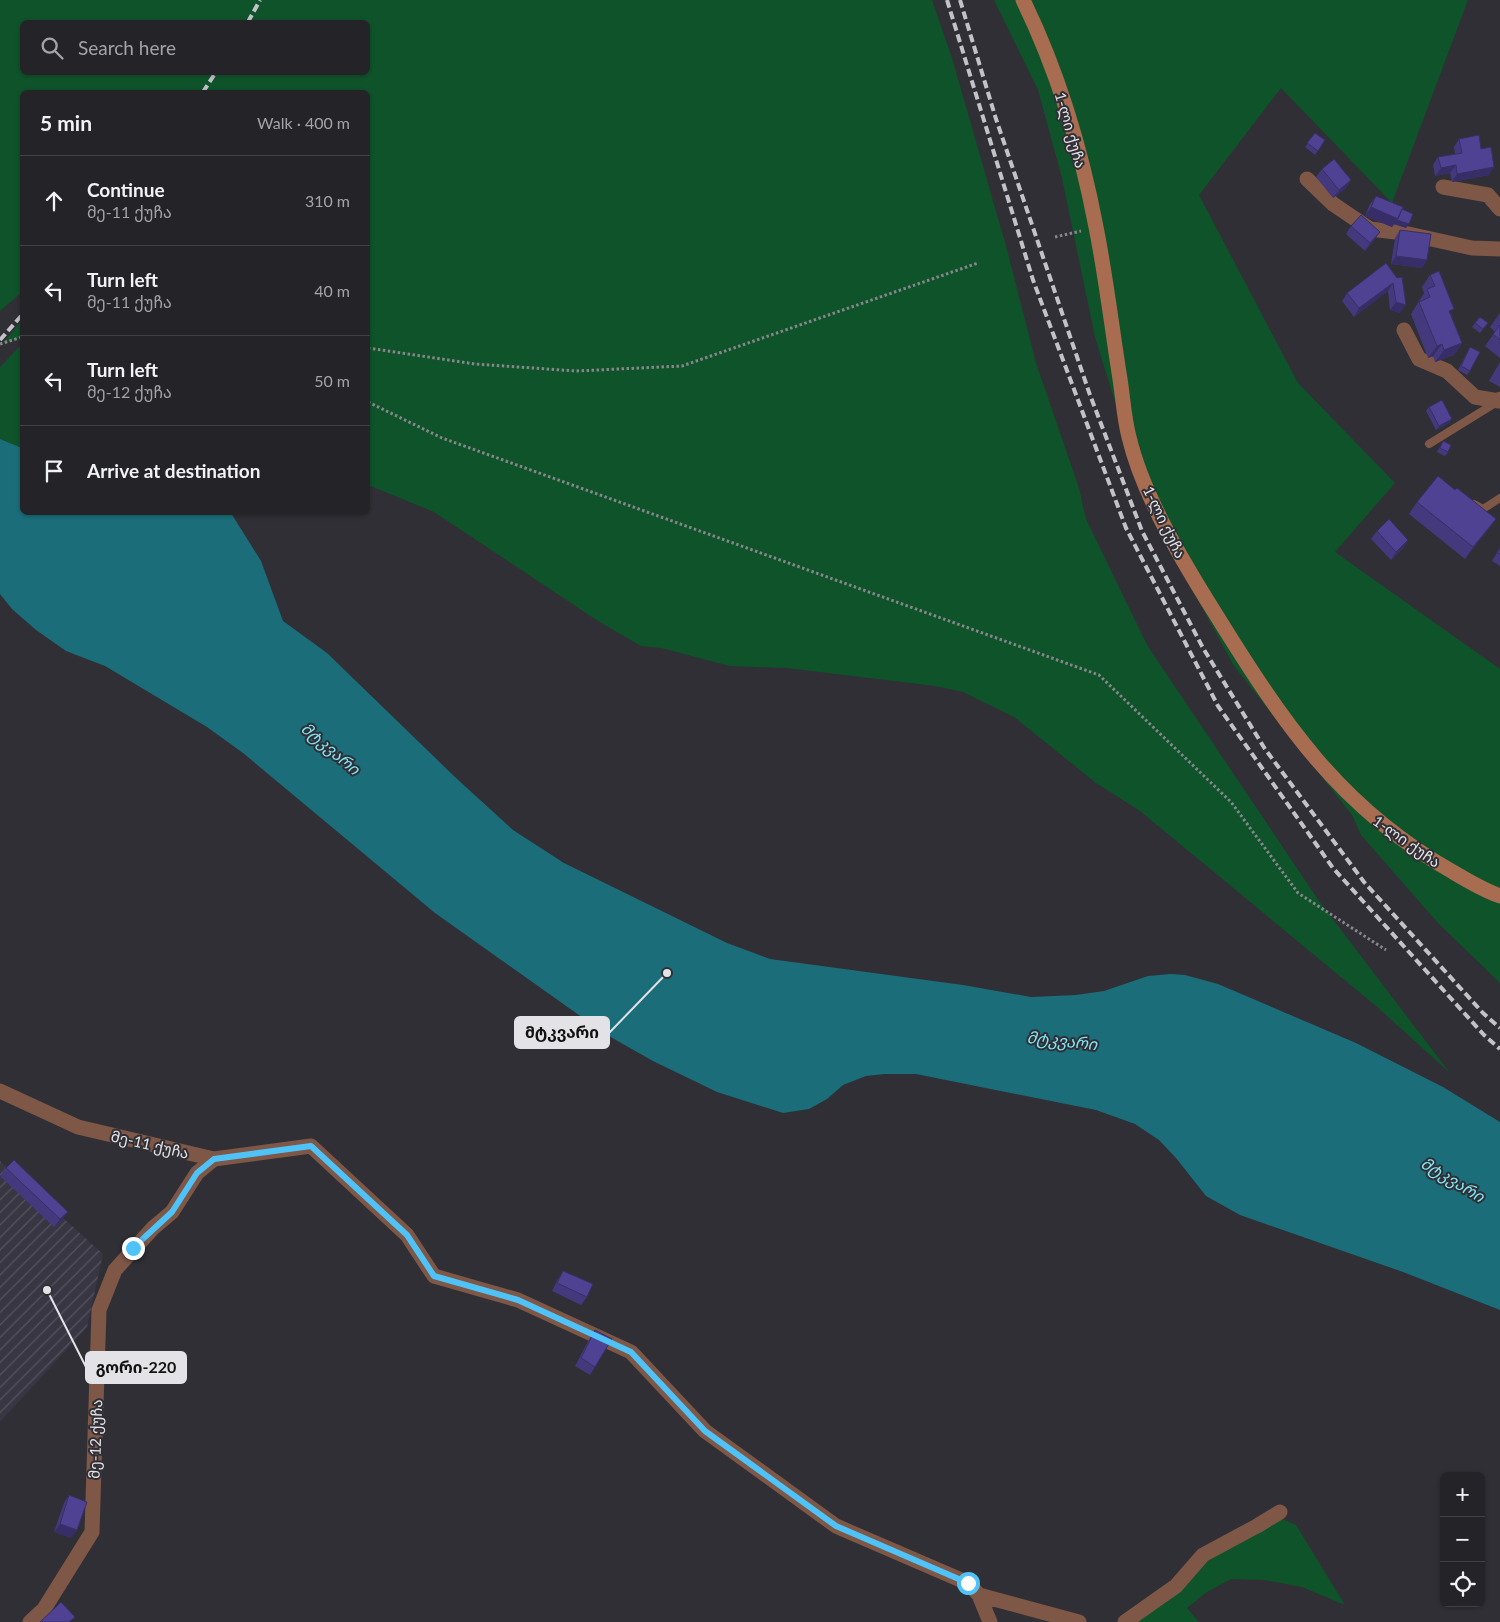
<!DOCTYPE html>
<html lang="en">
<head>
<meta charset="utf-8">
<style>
  body { margin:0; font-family:Lato,"Noto Sans Georgian",sans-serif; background:#302f34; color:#f1f3f6 }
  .controls { position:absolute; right:15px; bottom:15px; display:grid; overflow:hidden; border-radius:8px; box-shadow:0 1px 4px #0004 }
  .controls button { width:45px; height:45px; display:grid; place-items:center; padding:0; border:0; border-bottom:1px solid #414045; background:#242328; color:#f1f3f6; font:25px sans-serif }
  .stop { position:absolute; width:15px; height:15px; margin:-11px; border:4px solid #4fc3f7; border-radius:50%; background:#fff }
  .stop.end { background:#4fc3f7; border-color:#fff; box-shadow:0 1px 5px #0008 }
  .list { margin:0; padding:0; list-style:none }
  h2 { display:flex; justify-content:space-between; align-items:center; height:65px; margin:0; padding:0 20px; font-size:21px }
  h2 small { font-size:16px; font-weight:400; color:#a3a4a8 }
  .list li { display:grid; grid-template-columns:32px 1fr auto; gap:15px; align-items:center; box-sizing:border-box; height:90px; padding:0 20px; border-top:1px solid #414045 }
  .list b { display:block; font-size:19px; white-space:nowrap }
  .list p { margin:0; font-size:16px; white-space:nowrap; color:#a3a4a8 }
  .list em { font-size:16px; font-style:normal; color:#a3a4a8 }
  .icon { flex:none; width:28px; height:28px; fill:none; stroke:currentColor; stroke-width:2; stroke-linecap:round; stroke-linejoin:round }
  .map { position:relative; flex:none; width:1500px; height:1622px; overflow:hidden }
  .search { position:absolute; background:#242328; box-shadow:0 1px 4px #0004; left:20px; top:20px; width:350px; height:55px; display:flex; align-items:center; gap:12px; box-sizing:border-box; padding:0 18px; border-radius:8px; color:#a3a4a8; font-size:19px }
  .panel { position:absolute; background:#242328; box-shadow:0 1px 4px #0004; left:20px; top:90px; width:350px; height:425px; border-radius:8px }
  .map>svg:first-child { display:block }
</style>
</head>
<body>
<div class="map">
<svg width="1500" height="1622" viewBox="0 0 1500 1622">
  <defs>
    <pattern id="industrial-furrows" width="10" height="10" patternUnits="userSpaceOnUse" patternTransform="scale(1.25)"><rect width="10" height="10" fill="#383643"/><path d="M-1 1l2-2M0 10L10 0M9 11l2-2" fill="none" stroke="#55535e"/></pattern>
  </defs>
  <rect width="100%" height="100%" fill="#302f35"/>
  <path fill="url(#industrial-furrows)" d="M 0,1161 L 103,1254 L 87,1327 L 0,1422 Z"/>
  <path fill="#0f532a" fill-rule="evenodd" d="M 0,0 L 932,0 L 952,58 L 1008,253 L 1036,363 L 1079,488 L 1086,519 L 1147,645 L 1319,901 L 1450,1073 L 1376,1006 L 1140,811 L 1096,783 L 1014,717 L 963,692 L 935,686 L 787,668 L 730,666 L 661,648 L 641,646 L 598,621 L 434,512 L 368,485 L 368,92 L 22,92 L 22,292 L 0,311 ZM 368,22 L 368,72 L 22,72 L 22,22 Z
    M 994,0 L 1468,0 L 1392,203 L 1281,88 L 1199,195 L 1298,383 L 1395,483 L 1335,552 L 1500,669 L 1500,983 L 1438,923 L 1361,835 L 1352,815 L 1234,666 L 1148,509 L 1095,337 L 1062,178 L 1038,90 Z
    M 22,320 L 22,337 L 3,343 Z
    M 22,344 L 22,448 L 0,439 L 0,367 Z
    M 1283,1519 L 1296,1525 L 1345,1605 L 1302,1587 L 1264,1580 L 1231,1579 L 1207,1592 L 1187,1608 L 1199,1622 L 1125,1622 L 1203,1555 L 1257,1526 Z"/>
  <path fill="#1a6d79" d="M 0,439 L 22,448 L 22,512 L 231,513 L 261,561 L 283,621 L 327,653 L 456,778 L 513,830 L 564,863 L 727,943 L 770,959 L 963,985 L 1031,997 L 1076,995 L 1104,991 L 1148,976 L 1171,974 L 1185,975 L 1218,984 L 1356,1043 L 1443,1087 L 1500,1122 L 1500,1310 L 1403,1272 L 1240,1215 L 1206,1196 L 1176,1158 L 1159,1140 L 1135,1124 L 1096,1110 L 916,1074 L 885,1074 L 866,1076 L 843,1085 L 827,1099 L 809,1109 L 783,1113 L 717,1092 L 653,1061 L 607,1035 L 435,913 L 243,753 L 207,727 L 105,666 L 66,651 L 36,630 L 12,609 L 0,594 Z"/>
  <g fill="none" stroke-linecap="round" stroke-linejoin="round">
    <path stroke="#87868b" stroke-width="3" stroke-dasharray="2.5 2.5" stroke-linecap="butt" d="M 1055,237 L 1081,231
      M 0,344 L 22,337
      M 368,348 L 475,364 L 576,371 L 682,366 L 978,263
      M 368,402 L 442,438 L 1099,675 L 1231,802 L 1298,893 L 1386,950"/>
    <path stroke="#7e5746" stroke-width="8" d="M 1429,444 L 1497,402
      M 1474,504 L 1483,509 L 1500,498"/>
    <path stroke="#7e5746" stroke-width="15" d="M 1307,179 L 1333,204 L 1370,229 L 1404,233 L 1472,248 L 1500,249
      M 1443,187 L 1488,195 L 1500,209
      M 1404,330 L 1419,359 L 1447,371 L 1475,397 L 1499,401 L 1500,399
      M 0,1091 L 78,1127 L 214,1159 L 311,1146 L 407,1235 L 434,1276 L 518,1300 L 631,1352 L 705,1431 L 836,1526 L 968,1583 L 979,1595 L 990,1622
      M 979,1595 L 1079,1622
      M 30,1622 L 44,1609 L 92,1532 L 99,1310 L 115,1270 L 153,1228 L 172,1212 L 197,1173 L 214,1159
      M 1125,1622 L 1176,1586 L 1203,1555 L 1257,1526 L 1280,1512"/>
    <path stroke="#a86c51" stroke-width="15" d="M 1023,0 C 1058,72 1081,148 1096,227 C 1106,277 1112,329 1120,379 C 1123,398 1124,418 1129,437 C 1143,496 1183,562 1215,613 C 1282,721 1339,808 1453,872 C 1468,881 1483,890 1500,896"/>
    <path stroke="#c3c2c7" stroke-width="4" stroke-dasharray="8 4" stroke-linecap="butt" d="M 947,0 L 1033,280 L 1126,528 L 1218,706 L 1333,868 L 1484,1035 L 1500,1049
      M 960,0 L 996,119 L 1090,395 L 1142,531 L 1203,648 L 1265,749 L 1364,882 L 1483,1013 L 1500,1028
      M 248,22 L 260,0
      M 203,92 L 216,72
      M 0,340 L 22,315"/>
  </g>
  <path fill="#45397e" d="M 1315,133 L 1325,140 L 1315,155 L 1305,147 Z
    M 1459,139 L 1481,149 L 1489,175 L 1452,182 L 1450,173 L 1435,176 L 1433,165 L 1438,157 L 1455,154 L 1454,147 Z
    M 1322,169 L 1351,180 L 1345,189 L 1333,198 L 1316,177 Z
    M 1376,196 L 1402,209 L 1406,228 L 1394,224 L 1392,227 L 1365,216 L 1370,204 Z
    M 1351,226 L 1380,232 L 1374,240 L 1365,251 L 1346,234 Z
    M 1400,230 L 1427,260 L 1422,268 L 1391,264 L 1395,238 Z
    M 1430,275 L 1451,314 L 1462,343 L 1454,355 L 1435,362 L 1433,356 L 1428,358 L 1411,314 L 1424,293 L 1422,287 Z
    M 1397,278 L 1400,313 L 1390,310 L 1388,291 L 1354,317 L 1342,301 L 1347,293 Z
    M 1500,313 L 1500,358 L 1485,346 L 1495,332 L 1490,327 Z
    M 1480,317 L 1488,323 L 1480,333 L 1472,327 Z
    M 1470,347 L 1470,371 L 1467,375 L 1458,370 Z
    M 1500,362 L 1500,387 L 1489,381 Z
    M 1429,407 L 1452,419 L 1449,423 L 1436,430 L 1426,411 Z
    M 1443,441 L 1448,452 L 1445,456 L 1437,452 Z
    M 1455,490 L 1496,519 L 1487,531 L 1465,559 L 1409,514 L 1417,502 Z
    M 1377,531 L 1408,540 L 1403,548 L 1391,560 L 1371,539 Z
    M 1500,547 L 1500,566 L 1492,561 Z
    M 6,1168 L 62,1220 L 54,1227 L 0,1176 Z
    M 563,1271 L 587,1297 L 581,1305 L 552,1291 L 558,1279 Z
    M 595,1330 L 595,1367 L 590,1375 L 575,1366 L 590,1338 Z
    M 69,1495 L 71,1538 L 54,1532 L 64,1503 Z"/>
  <path fill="#382e67" d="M 1456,165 L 1450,173 L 1435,176 L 1441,168 Z
    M 1494,167 L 1489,175 L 1452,182 L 1457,174 Z
    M 1351,180 L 1345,189 L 1333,198 L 1339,190 Z
    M 1371,207 L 1398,219 L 1409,224 L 1406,228 L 1394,224 L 1392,227 L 1365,216 Z
    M 1380,232 L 1374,240 L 1365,251 L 1370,243 Z
    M 1396,256 L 1427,260 L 1422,268 L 1391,264 Z
    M 1393,283 L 1388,291 L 1354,317 L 1359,308 Z
    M 1396,302 L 1406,305 L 1400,313 L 1390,310 Z
    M 1462,343 L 1454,355 L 1435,362 L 1444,350 Z
    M 1442,344 L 1433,356 L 1428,358 L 1437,346 Z
    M 1452,419 L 1449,423 L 1436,430 L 1439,426 Z
    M 1496,519 L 1487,531 L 1465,559 L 1473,547 Z
    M 1408,540 L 1403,548 L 1391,560 L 1396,552 Z
    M 68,1212 L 62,1220 L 54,1227 L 60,1219 Z
    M 60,1524 L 77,1530 L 71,1538 L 54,1532 Z"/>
  <path fill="#504293" stroke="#382e67" d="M 1315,133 L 1325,140 L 1318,151 L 1307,143 Z
    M 1479,135 L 1481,149 L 1491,147 L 1494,167 L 1457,174 L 1456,165 L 1441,168 L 1438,157 L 1462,153 L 1459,139 Z
    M 1334,159 L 1351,180 L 1339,190 L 1322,169 Z
    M 1376,196 L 1403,207 L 1398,219 L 1371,207 Z
    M 1402,209 L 1413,214 L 1409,224 L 1397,220 Z
    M 1361,215 L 1380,232 L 1370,243 L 1351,226 Z
    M 1400,230 L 1431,234 L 1427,260 L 1396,256 Z
    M 1386,263 L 1397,278 L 1402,277 L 1406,305 L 1396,302 L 1393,283 L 1359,308 L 1347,293 Z
    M 1439,271 L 1454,309 L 1449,311 L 1462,343 L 1444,350 L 1442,344 L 1437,346 L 1419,302 L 1430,297 L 1427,289 L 1435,286 L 1430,275 Z
    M 1480,317 L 1488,323 L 1483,329 L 1475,323 Z
    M 1500,325 L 1500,340 L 1493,334 Z
    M 1470,347 L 1480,352 L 1470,371 L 1461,366 Z
    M 1442,400 L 1452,419 L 1439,426 L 1429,407 Z
    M 1443,441 L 1451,445 L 1448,452 L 1440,448 Z
    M 1438,476 L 1455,490 L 1457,488 L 1496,519 L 1473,547 L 1417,502 Z
    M 1389,519 L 1408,540 L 1396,552 L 1377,531 Z
    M 1500,548 L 1500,554 L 1497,553 Z
    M 14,1160 L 68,1212 L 60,1219 L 6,1168 Z
    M 563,1271 L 593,1284 L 587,1297 L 557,1283 Z
    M 595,1330 L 612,1339 L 595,1367 L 581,1358 Z
    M 69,1495 L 87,1502 L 77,1530 L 60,1524 Z
    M 61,1602 L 75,1617 L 69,1622 L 40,1622 Z"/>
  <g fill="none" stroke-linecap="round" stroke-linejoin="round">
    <path stroke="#4fc3f7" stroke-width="6" d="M 133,1248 L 172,1212 L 197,1173 L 214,1159 L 311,1146 L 407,1235 L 434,1276 L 518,1300 L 631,1352 L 705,1431 L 836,1526 L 968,1583"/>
  </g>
  <g text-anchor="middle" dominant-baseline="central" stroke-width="4" stroke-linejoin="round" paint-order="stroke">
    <g font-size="15" fill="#e3e2e6" stroke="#302f35">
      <text transform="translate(1071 130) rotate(74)">1-ლი ქუჩა</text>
      <text transform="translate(1165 522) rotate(64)">1-ლი ქუჩა</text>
      <text transform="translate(1407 841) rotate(35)">1-ლი ქუჩა</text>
      <text transform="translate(150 1144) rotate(13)">მე-11 ქუჩა</text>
      <text transform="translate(95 1439) rotate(-88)">მე-12 ქუჩა</text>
    </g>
    <g font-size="16" font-style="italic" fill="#83e5f5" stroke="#302f35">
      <text transform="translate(331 748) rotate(40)">მტკვარი</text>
      <text transform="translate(1062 1040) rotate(6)">მტკვარი</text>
      <text transform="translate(1453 1179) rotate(31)">მტკვარი</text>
    </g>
  </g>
  <path fill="none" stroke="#e3e2e6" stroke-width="2" d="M667 973L609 1033M47 1290L86 1367"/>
  <g fill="#e3e2e6" stroke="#302f35" stroke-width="2">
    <circle cx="667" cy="973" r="5"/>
    <circle cx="47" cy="1290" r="5"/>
  </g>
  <g fill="#e3e2e6" stroke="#e3e2e6" stroke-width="2">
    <rect x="515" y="1017" width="94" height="31" rx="5"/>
    <rect x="86" y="1352" width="100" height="31" rx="5"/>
  </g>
  <g font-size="16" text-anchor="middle" font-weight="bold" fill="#111">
    <text x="562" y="1038">მტკვარი</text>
    <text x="136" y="1373">გორი-220</text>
  </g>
</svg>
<div class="controls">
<button>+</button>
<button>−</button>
<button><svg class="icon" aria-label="locate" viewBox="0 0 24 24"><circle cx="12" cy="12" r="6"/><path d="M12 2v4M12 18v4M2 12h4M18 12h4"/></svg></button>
</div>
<div class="stop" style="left:968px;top:1583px"></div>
<div class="stop end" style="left:133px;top:1248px"></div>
<div class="search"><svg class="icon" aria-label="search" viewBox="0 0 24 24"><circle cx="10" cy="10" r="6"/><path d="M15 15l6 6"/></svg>Search here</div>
<section class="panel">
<h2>5 min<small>Walk · 400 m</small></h2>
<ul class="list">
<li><svg class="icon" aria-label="ahead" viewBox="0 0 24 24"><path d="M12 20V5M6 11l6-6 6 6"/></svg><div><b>Continue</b><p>მე-11 ქუჩა</p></div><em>310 m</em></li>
<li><svg class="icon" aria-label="left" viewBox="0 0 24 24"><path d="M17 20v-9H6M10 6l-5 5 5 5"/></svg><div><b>Turn left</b><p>მე-11 ქუჩა</p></div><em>40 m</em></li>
<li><svg class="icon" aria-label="left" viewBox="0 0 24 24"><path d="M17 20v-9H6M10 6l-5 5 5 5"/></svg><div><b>Turn left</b><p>მე-12 ქუჩა</p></div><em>50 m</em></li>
<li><svg class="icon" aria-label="arrive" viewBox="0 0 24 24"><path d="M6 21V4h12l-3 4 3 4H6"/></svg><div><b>Arrive at destination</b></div></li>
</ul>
</section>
</div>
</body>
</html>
